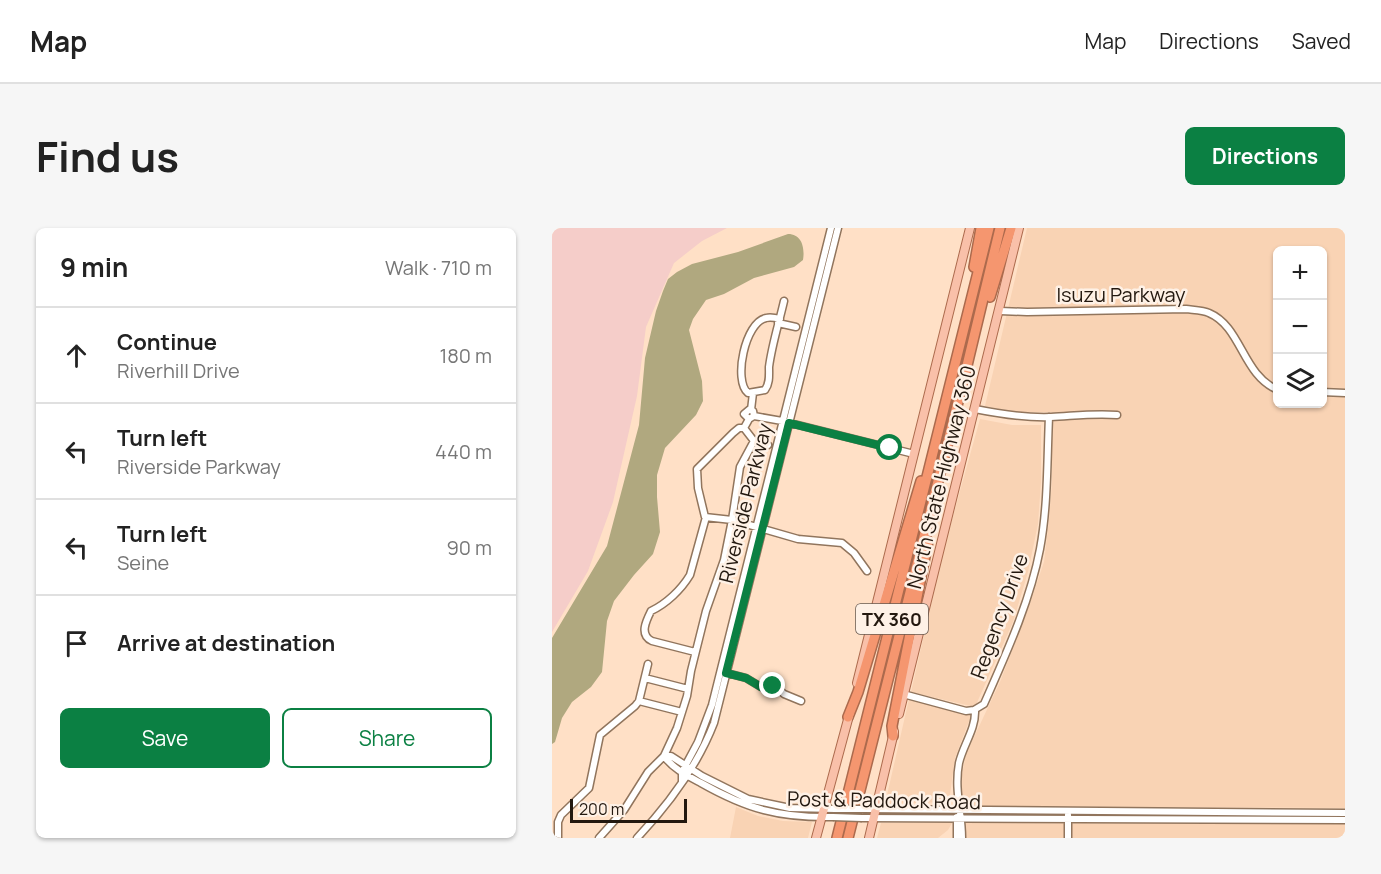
<!DOCTYPE html>
<html lang="en">
<head>
<meta charset="utf-8">
<style>
  body { margin:0; font-family:Manrope,sans-serif; background:#f6f6f6; color:#222 }
  .controls { position:absolute; right:18px; top:18px; display:grid; overflow:hidden; border-radius:9px; box-shadow:0 2px 4px #0004 }
  .controls button { width:54px; height:54px; display:grid; place-items:center; padding:0; border:0; border-bottom:2px solid #e0e0e0; background:#fff; color:#222; font:30px sans-serif }
  .scale { position:absolute; left:18px; bottom:15px; width:117px; box-sizing:border-box; padding-left:6px; border:3px solid #23180f; border-top:0; font-size:16px; line-height:21px; white-space:nowrap; color:#23180f; -webkit-text-stroke:4px #fef1e6; paint-order:stroke }
  .stop { position:absolute; width:18px; height:18px; margin:-14px; border:4px solid #0b8043; border-radius:50%; background:#fff }
  .stop.end { background:#0b8043; border-color:#fff; box-shadow:0 2px 6px #0008 }
  .list { margin:0; padding:0; list-style:none }
  h2 { display:flex; justify-content:space-between; align-items:center; height:78px; margin:0; padding:0 24px; font-size:26px }
  h2 small { font-size:20px; font-weight:400; color:#767676 }
  .list li { display:grid; grid-template-columns:39px 1fr auto; gap:18px; align-items:center; box-sizing:border-box; height:96px; padding:0 24px; border-top:2px solid #e0e0e0 }
  .list b { display:block; font-size:22px; white-space:nowrap }
  .list p { margin:0; font-size:20px; white-space:nowrap; color:#767676 }
  .list em { font-size:20px; font-style:normal; color:#767676 }
  .actions { display:flex; gap:12px; padding:18px 24px }
  .actions a { flex:1; padding:14px 0; border:2px solid #0b8043; border-radius:9px; text-align:center; font-size:21px; color:#0b8043 }
  .actions .main { background:#0b8043; color:#fff }
  .icon { flex:none; width:33px; height:33px; fill:none; stroke:currentColor; stroke-width:2; stroke-linecap:round; stroke-linejoin:round }
  .map { position:relative; flex:none; width:793px; height:610px; overflow:hidden; border-radius:9px }
  header { display:flex; align-items:center; gap:36px; box-sizing:border-box; height:84px; padding:0 30px; background:#fff; border-bottom:2px solid #e0e0e0 }
  header strong { font-size:28px }
  nav { display:flex; gap:33px; margin-inline-start:auto; font-size:21px }
  .intro { display:flex; align-items:center; justify-content:space-between; box-sizing:border-box; height:144px; padding:0 36px }
  h1 { margin:0; font-size:42px }
  .button { padding:15px 27px; border-radius:9px; background:#0b8043; color:#fff; font-size:21px; font-weight:700 }
  main { display:flex; gap:36px; padding:0 36px }
  aside { flex:1; background:#fff; border-radius:9px; box-shadow:0 2px 4px #0004 }
  .map>svg:first-child { display:block }
</style>
</head>
<body>
<header>
<strong>Map</strong>
<nav><a>Map</a><a>Directions</a><a>Saved</a></nav>
</header>
<div class="intro"><h1>Find us</h1><a class="button">Directions</a></div>
<main>
<aside>
<h2>9 min<small>Walk · 710 m</small></h2>
<ul class="list">
<li><svg class="icon" aria-label="ahead" viewBox="0 0 24 24"><path d="M12 20V5M6 11l6-6 6 6"/></svg><div><b>Continue</b><p>Riverhill Drive</p></div><em>180 m</em></li>
<li><svg class="icon" aria-label="left" viewBox="0 0 24 24"><path d="M17 20v-9H6M10 6l-5 5 5 5"/></svg><div><b>Turn left</b><p>Riverside Parkway</p></div><em>440 m</em></li>
<li><svg class="icon" aria-label="left" viewBox="0 0 24 24"><path d="M17 20v-9H6M10 6l-5 5 5 5"/></svg><div><b>Turn left</b><p>Seine</p></div><em>90 m</em></li>
<li><svg class="icon" aria-label="arrive" viewBox="0 0 24 24"><path d="M6 21V4h12l-3 4 3 4H6"/></svg><div><b>Arrive at destination</b></div></li>
</ul>
<div class="actions"><a class="main">Save</a><a>Share</a></div>
</aside>
<div class="map">
<svg width="793" height="610" viewBox="0 0 793 610">
  <rect width="100%" height="100%" fill="#ffe0c6"/>
  <path fill="#f9d3b4" fill-rule="evenodd" d="M 475,0 L 793,0 L 793,580 L 410,578 L 410,547 L 414,526 L 448,454 L 476,381 L 492,334 L 497,292 L 500,253 L 500,184 L 462,184 L 433,178 ZM 726,22 L 770,22 L 770,176 L 726,176 Z
    M 428,191 L 460,197 L 489,197 L 489,254 L 486,296 L 476,344 L 461,394 L 423,479 L 359,464 L 391,324 Z
    M 357,471 L 419,488 L 403,530 L 397,574 L 333,576 Z
    M 184,579 L 206,588 L 231,593 L 260,594 L 256,610 L 178,610 Z
    M 329,595 L 400,595 L 396,602 L 386,610 L 325,610 Z
    M 402,595 L 793,596 L 793,610 L 403,610 Z"/>
  <path fill="#f5cdc9" d="M 0,0 L 175,0 L 150,13 L 122,35 L 94,99 L 85,168 L 61,274 L 36,343 L 0,404 Z"/>
  <path fill="#b0a87f" d="M 236,6 C 250,6 253,20 251,32 L 242,39 L 202,50 L 172,66 L 154,72 L 141,91 L 137,102 L 150,153 L 151,173 L 144,187 L 113,220 L 105,247 L 105,269 L 108,304 L 101,326 L 82,347 L 62,373 L 55,393 L 50,444 L 39,459 L 20,474 L 10,490 L 3,514 L 0,516 L 0,410 L 55,318 L 87,197 L 93,130 L 104,83 L 111,63 L 116,51 L 125,44 L 140,36 L 186,24 Z"/>
  <g fill="none" stroke-linecap="round" stroke-linejoin="round">
    <g stroke="#91755d" stroke-width="9">
      <path id="minor" d="M 448,83 L 475,84 L 634,81 C 641,82 651,82 657,85 C 690,99 690,147 726,162
        M 228,91 C 224,90 218,89 214,90 C 193,94 181,153 196,165 L 213,162 C 218,155 217,147 217,139 C 220,116 227,95 232,73
        M 226,95 L 244,99
        M 770,164 L 793,165
        M 423,181 C 448,186 473,190 499,189 C 521,188 542,185 565,187
        M 199,182 L 201,165
        M 202,188 L 230,193 L 362,226
        M 197,191 L 192,186 L 198,181 L 201,183 L 202,188 L 197,191 L 192,200 L 202,213 L 216,217
        M 192,200 L 187,200 L 181,205 L 145,241 L 146,260 L 153,289 L 180,292 L 246,311 L 290,315 L 302,325 L 315,343
        M 143,424 L 100,413 C 87,407 94,393 99,383 C 114,376 129,362 138,347 L 154,289
        M 171,444 L 194,450 L 209,459 L 223,458 L 232,466 L 249,473
        M 93,450 L 136,461
        M 351,466 L 414,483 L 422,482 L 432,476 C 454,426 478,374 488,321 C 496,278 495,233 497,189
        M 87,473 L 130,484
        M 112,528 C 120,540 136,548 149,555 C 195,581 227,590 281,589
        M 112,528 L 119,528 L 150,548 L 196,571 L 238,580 L 283,581
        M 130,553 L 130,544 L 146,514 L 160,477 L 279,0
        M 312,581 L 793,585
        M 516,587 L 516,610
        M 310,590 L 793,592
        M 6,610 L 6,594 L 9,587 L 37,560 L 48,507 L 83,478 L 87,473 L 96,436
        M 47,610 L 72,582 L 96,544 L 112,528 L 125,500 L 135,468 L 139,443 L 154,383 L 172,332 L 180,292 L 188,239 L 202,213
        M 85,610 C 117,576 145,539 162,495 L 286,0
        M 405,610 L 405,589
        M 410,610 C 410,584 402,562 407,535 C 411,517 424,501 423,482"/>
    </g>
    <g stroke="#ac6a4d" stroke-width="10">
      <path id="major" d="M 305,455 L 418,0
        M 347,486 L 467,0
        M 264,610 L 298,484
        M 317,610 L 342,504"/>
    </g>
    <g stroke="#ac6a4d" stroke-width="12">
      <path id="highway" d="M 422,39 L 429,0
        M 438,69 L 459,0
        M 296,489 L 306,464 L 369,253
        M 341,508 L 340,498 L 376,313
        M 285,610 L 437,0
        M 296,610 L 412,150 L 448,0"/>
    </g>
    <use href="#minor" stroke="#fff" stroke-width="6"/>
    <use href="#major" stroke="#f9c0a9" stroke-width="8"/>
    <use href="#highway" stroke="#f5966f" stroke-width="9"/>
    <g stroke="#91755d" stroke-width="9" stroke-linecap="butt">
      <path id="minor-bridge" d="M 283,581 L 312,581
        M 281,589 L 310,590"/>
    </g>
    <use href="#minor-bridge" stroke="#fff" stroke-width="6"/>
  </g>
  <g fill="none" stroke-linecap="round" stroke-linejoin="round">
    <path stroke="#0b8043" stroke-width="8" d="M 221,458 L 209,459 L 194,450 L 174,445 L 237,195 L 338,220"/>
  </g>
  <g text-anchor="middle" dominant-baseline="central" stroke-width="5" stroke-linejoin="round" paint-order="stroke">
    <rect fill="#fef1e6" stroke="#655950" stroke-width="1.5" x="304" y="376" width="72" height="30" rx="4.5"/>
    <g font-size="18" font-weight="bold" fill="#23180f">
      <text x="340" y="391">TX 360</text>
    </g>
    <g font-size="20" fill="#23180f" stroke="#fef1e6">
      <text x="569" y="66">Isuzu Parkway</text>
      <text transform="translate(389 249) rotate(-76)">North State Highway 360</text>
      <text transform="translate(193 275) rotate(-76)">Riverside Parkway</text>
      <text transform="translate(447 388) rotate(-70)">Regency Drive</text>
      <text transform="translate(332 572) rotate(1)">Post &amp; Paddock Road</text>
    </g>
  </g>
</svg>
<div class="controls">
<button>+</button>
<button>−</button>
<button><svg class="icon" aria-label="layers" viewBox="0 0 24 24"><path d="M12 4l9 5-9 5-9-5zM3 14l9 5 9-5"/></svg></button>
</div>
<div class="scale">200 m</div>
<div class="stop" style="left:338px;top:220px"></div>
<div class="stop end" style="left:221px;top:458px"></div>
</div>
</main>
</body>
</html>
